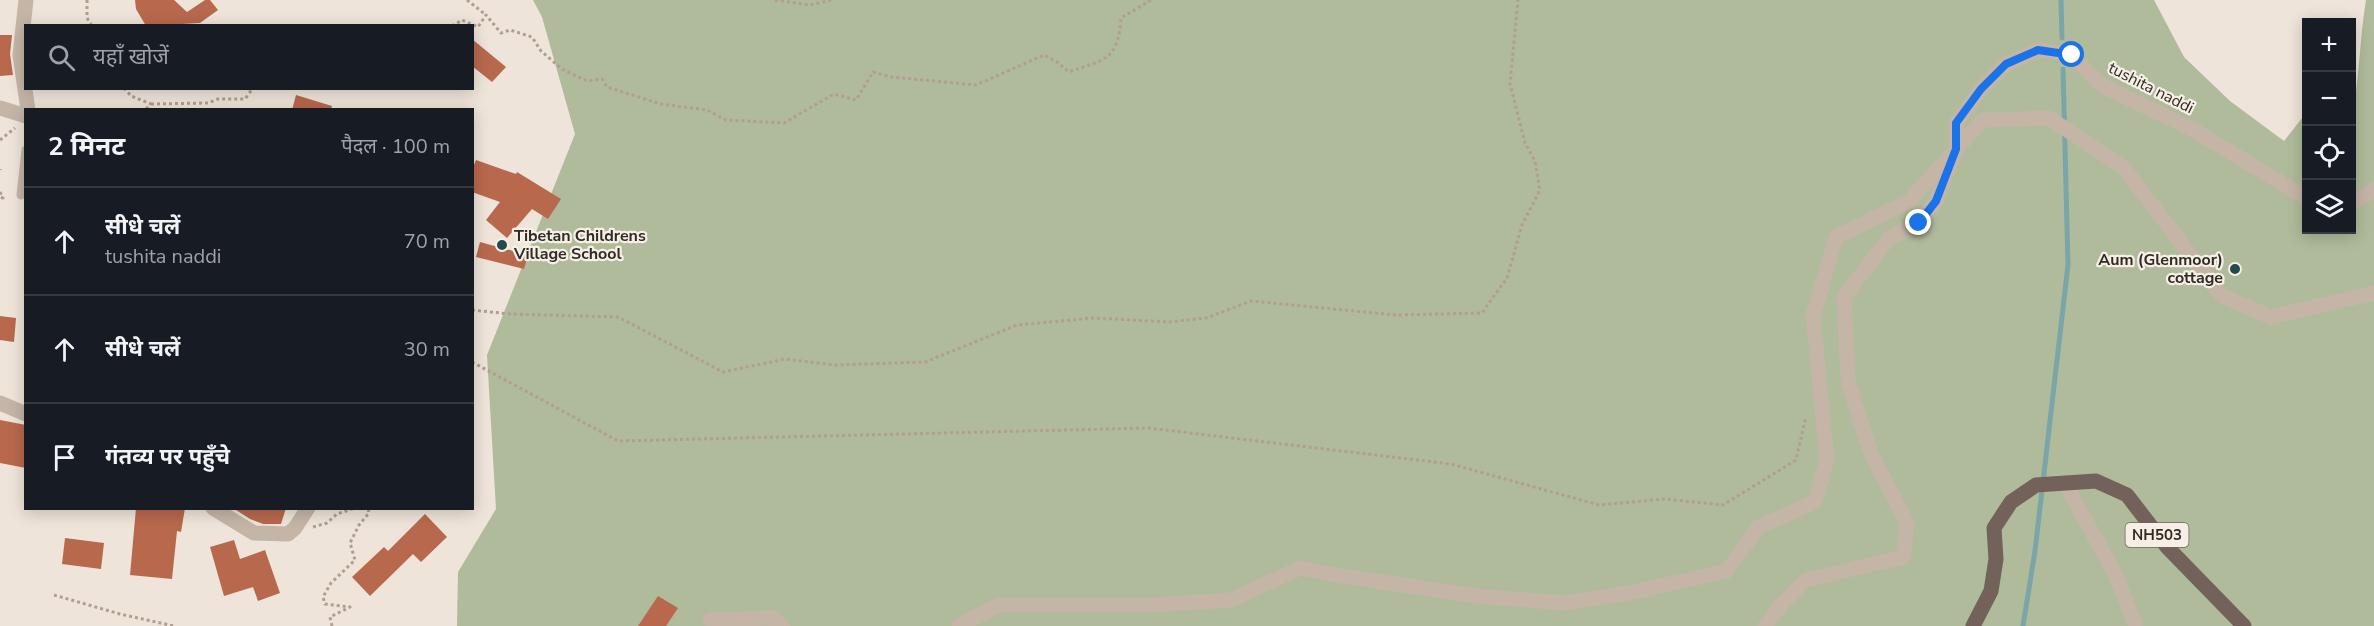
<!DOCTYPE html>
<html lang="hi">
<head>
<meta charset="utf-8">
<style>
  body { margin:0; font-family:"Nunito Sans","Noto Sans Devanagari",sans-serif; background:#242831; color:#f1f3f6 }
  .controls { position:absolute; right:18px; top:18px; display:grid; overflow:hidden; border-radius:0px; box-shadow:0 3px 15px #0003 }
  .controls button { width:54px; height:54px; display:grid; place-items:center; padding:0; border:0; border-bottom:2px solid #363941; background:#171b24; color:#f1f3f6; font:30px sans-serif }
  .stop { position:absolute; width:18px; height:18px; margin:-14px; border:4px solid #1a73e8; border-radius:50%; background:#fff }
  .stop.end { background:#1a73e8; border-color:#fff; box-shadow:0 2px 6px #0008 }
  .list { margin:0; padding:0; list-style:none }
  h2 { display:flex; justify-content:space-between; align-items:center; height:78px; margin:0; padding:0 24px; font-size:26px }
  h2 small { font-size:20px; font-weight:400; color:#9ea1a6 }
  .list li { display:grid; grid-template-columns:39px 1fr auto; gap:18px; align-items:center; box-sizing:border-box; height:108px; padding:0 24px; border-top:2px solid #363941 }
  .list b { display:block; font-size:22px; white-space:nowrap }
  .list p { margin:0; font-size:20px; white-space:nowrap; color:#9ea1a6 }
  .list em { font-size:20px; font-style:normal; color:#9ea1a6 }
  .icon { flex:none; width:33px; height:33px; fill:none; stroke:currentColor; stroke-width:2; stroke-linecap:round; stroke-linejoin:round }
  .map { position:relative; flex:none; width:2374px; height:626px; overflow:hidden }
  .search { position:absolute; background:#171b24; box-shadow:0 3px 15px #0003; left:24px; top:24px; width:450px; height:66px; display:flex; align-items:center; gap:15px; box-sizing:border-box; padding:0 21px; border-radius:0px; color:#9ea1a6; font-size:22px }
  .panel { position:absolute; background:#171b24; box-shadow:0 3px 15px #0003; left:24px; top:108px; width:450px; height:402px; border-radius:0px }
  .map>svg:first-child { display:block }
</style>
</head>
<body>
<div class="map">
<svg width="2374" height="626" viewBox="0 0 2374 626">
  <rect width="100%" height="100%" fill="#eee4d9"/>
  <path fill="#b0bb9b" d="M 533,0 L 2154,0 L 2184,57 L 2230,101 L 2284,141 L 2306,113 L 2306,230 L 2352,230 L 2352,92 L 2356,91 C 2360,60 2361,30 2366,0 L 2374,0 L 2374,626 L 457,626 L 458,572 L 496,509 L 487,355 L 575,134 L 542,17 Z"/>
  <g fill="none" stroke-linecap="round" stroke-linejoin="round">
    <path stroke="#7ba5a8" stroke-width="5" d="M 2061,0 L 2062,38
      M 2023,626 L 2035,551 L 2068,265 L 2063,69"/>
  </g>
  <path fill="#b8684d" d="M 135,0 L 174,0 L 187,12 L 205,0 L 210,0 L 218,10 L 200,23 L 146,26 L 136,9 Z
    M 0,35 L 12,35 L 10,54 L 13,75 L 0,76 Z
    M 472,39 L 506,67 L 492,82 L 472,66 Z
    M 296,95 L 332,106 L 331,110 L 292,110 Z
    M 476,160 L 516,174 L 517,172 L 561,199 L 548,219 L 532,209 L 507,238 L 486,220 L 500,202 L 472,192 L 472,170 Z
    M 480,242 L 528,255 L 524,269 L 476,257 Z
    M 0,316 L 16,318 L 14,342 L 0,340 Z
    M 0,420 L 26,425 L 26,468 L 0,463 Z
    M 136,508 L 185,508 L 181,532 L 177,531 L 172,579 L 130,575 Z
    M 233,508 L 286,508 L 281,524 L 263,524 L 250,519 Z
    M 425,514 L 447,537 L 421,562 L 413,554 L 370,596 L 352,577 L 384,547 L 388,551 Z
    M 65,538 L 104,543 L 101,569 L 62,564 Z
    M 234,540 L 240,559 L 265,550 L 280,593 L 258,601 L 253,587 L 224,596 L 210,547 Z
    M 658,596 L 678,608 L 666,626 L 638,626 Z"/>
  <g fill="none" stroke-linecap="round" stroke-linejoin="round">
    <path stroke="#b09f91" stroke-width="3" stroke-dasharray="3 3" stroke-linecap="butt" d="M 87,0 L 87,18 L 92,26
      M 467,0 L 486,15
      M 775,0 L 810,5 L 832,0
      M 452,26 L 462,20 L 478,27 L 486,15 L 501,33 L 510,30 L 532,37 L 541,51 L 562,69 L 587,81 L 602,79 L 607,87 L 661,104 L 707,110 L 726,120 L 784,123 L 834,94 L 856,100 L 873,72 L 891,77 L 976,85 L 1044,55 L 1057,62 L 1069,72 C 1105,59 1118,61 1121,18 L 1151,0
      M 124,88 L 131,96 L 151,104 L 145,110
      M 151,104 L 208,103 L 218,99 L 245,99 L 253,88
      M 0,140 L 15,128
      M 0,169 L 0,170
      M 0,192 L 3,198 L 0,197
      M 472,310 L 510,314 L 618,317 L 723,372 L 785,359 L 835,365 L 925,362 L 1017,325 L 1094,318 L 1169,322 L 1206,318 L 1251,301 L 1396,315 L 1482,313 L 1507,278 L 1522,225 L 1540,190 L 1535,161 L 1525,143 L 1510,84 L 1518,0
      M 472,362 L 618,441 L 1148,428 L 1451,464 L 1599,505 L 1665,499 L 1723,505 L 1796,460 L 1806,417
      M 313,527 L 327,523 L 337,514 L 355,508
      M 54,595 L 120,614 L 174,626
      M 332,626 L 330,617 L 350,607 L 325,604 L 323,597 L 331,583 L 355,560 L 350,543 L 359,525 L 369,513 L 368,508"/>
    <path stroke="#c4b5a7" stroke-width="9" d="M 21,195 L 26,150"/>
    <path stroke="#c4b5a7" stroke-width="15" d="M 26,0 L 20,55 L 28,110
      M 0,108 L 26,116
      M 2352,200 L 2357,200 L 2374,190
      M 0,403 L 26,414
      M 2065,483 L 2115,574 L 2136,626
      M 213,508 L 254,533 L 288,534 L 295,528 L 308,508
      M 710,620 L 773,618 L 783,626
      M 959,626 L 999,605 L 1153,605 L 1231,600 L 1300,568 L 1342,576 L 1476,596 L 1564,603 L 1629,593 L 1727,571 L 1758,527 L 1815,502 L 1827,459 L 1813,316 L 1836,237 L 1909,201 L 1983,120 L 2049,118 L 2123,167 L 2222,296 L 2271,317 L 2374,293
      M 1765,626 L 1781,605 L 1806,580 L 1903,557 L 1907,523 L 1870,451 L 1848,381 L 1844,297 L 1889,238 L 1919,223 L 1936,201 L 1956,149 L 1956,123 L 1981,89 L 2006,64 L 2039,50 L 2072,55 L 2101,85 L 2192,129 L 2306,198"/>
    <path stroke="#726259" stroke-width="15" d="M 1973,626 L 1991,591 L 1996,559 L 1994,528 L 2011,502 L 2036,485 L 2096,481 L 2127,495 L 2167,547 L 2244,626"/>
  </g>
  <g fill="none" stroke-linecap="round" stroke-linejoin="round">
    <path stroke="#1a73e8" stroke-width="8" d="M 1919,223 L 1936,201 L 1956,149 L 1956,123 L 1981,89 L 2006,64 L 2038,50 L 2072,55"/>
  </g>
  <g fill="#214b4e" stroke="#f6efe5" stroke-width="2">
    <circle cx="502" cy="245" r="6"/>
    <circle cx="2235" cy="269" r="6"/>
  </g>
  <g text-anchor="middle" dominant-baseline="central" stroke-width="4.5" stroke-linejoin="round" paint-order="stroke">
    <rect fill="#f6efe5" stroke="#6d655f" stroke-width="1.5" x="2125.5" y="523" width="63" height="24" rx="4.5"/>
    <g font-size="15" font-weight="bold" fill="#322a26">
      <text x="2157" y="535">NH503</text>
    </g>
    <g font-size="16" fill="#322a26" stroke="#f6efe5">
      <text transform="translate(2151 88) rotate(27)">tushita naddi</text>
    </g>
    <g font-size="16" font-weight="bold" fill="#322a26" stroke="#f6efe5" text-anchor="start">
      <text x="514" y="236">Tibetan Childrens<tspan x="514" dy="18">Village School</tspan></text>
      <text x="2223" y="260" text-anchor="end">Aum (Glenmoor)<tspan x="2223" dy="18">cottage</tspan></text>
    </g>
  </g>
</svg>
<div class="controls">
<button>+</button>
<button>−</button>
<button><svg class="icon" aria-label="locate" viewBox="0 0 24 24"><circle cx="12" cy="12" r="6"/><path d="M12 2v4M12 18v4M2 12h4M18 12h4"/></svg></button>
<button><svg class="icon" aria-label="layers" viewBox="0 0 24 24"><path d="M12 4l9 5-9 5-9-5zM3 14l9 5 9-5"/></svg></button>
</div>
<div class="stop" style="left:2072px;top:55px"></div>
<div class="stop end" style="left:1919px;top:223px"></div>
<div class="search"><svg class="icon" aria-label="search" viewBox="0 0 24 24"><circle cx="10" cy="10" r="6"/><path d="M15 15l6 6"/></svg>यहाँ खोजें</div>
<section class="panel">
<h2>2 मिनट<small>पैदल · 100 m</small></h2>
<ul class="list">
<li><svg class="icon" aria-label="ahead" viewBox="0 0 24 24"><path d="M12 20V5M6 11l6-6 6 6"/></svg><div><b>सीधे चलें</b><p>tushita naddi</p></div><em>70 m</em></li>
<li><svg class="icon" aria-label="ahead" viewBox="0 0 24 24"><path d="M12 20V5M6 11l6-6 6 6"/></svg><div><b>सीधे चलें</b></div><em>30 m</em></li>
<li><svg class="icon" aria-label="arrive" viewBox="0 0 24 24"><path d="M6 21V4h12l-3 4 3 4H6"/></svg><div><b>गंतव्य पर पहुँचे</b></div></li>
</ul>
</section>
</div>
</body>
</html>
